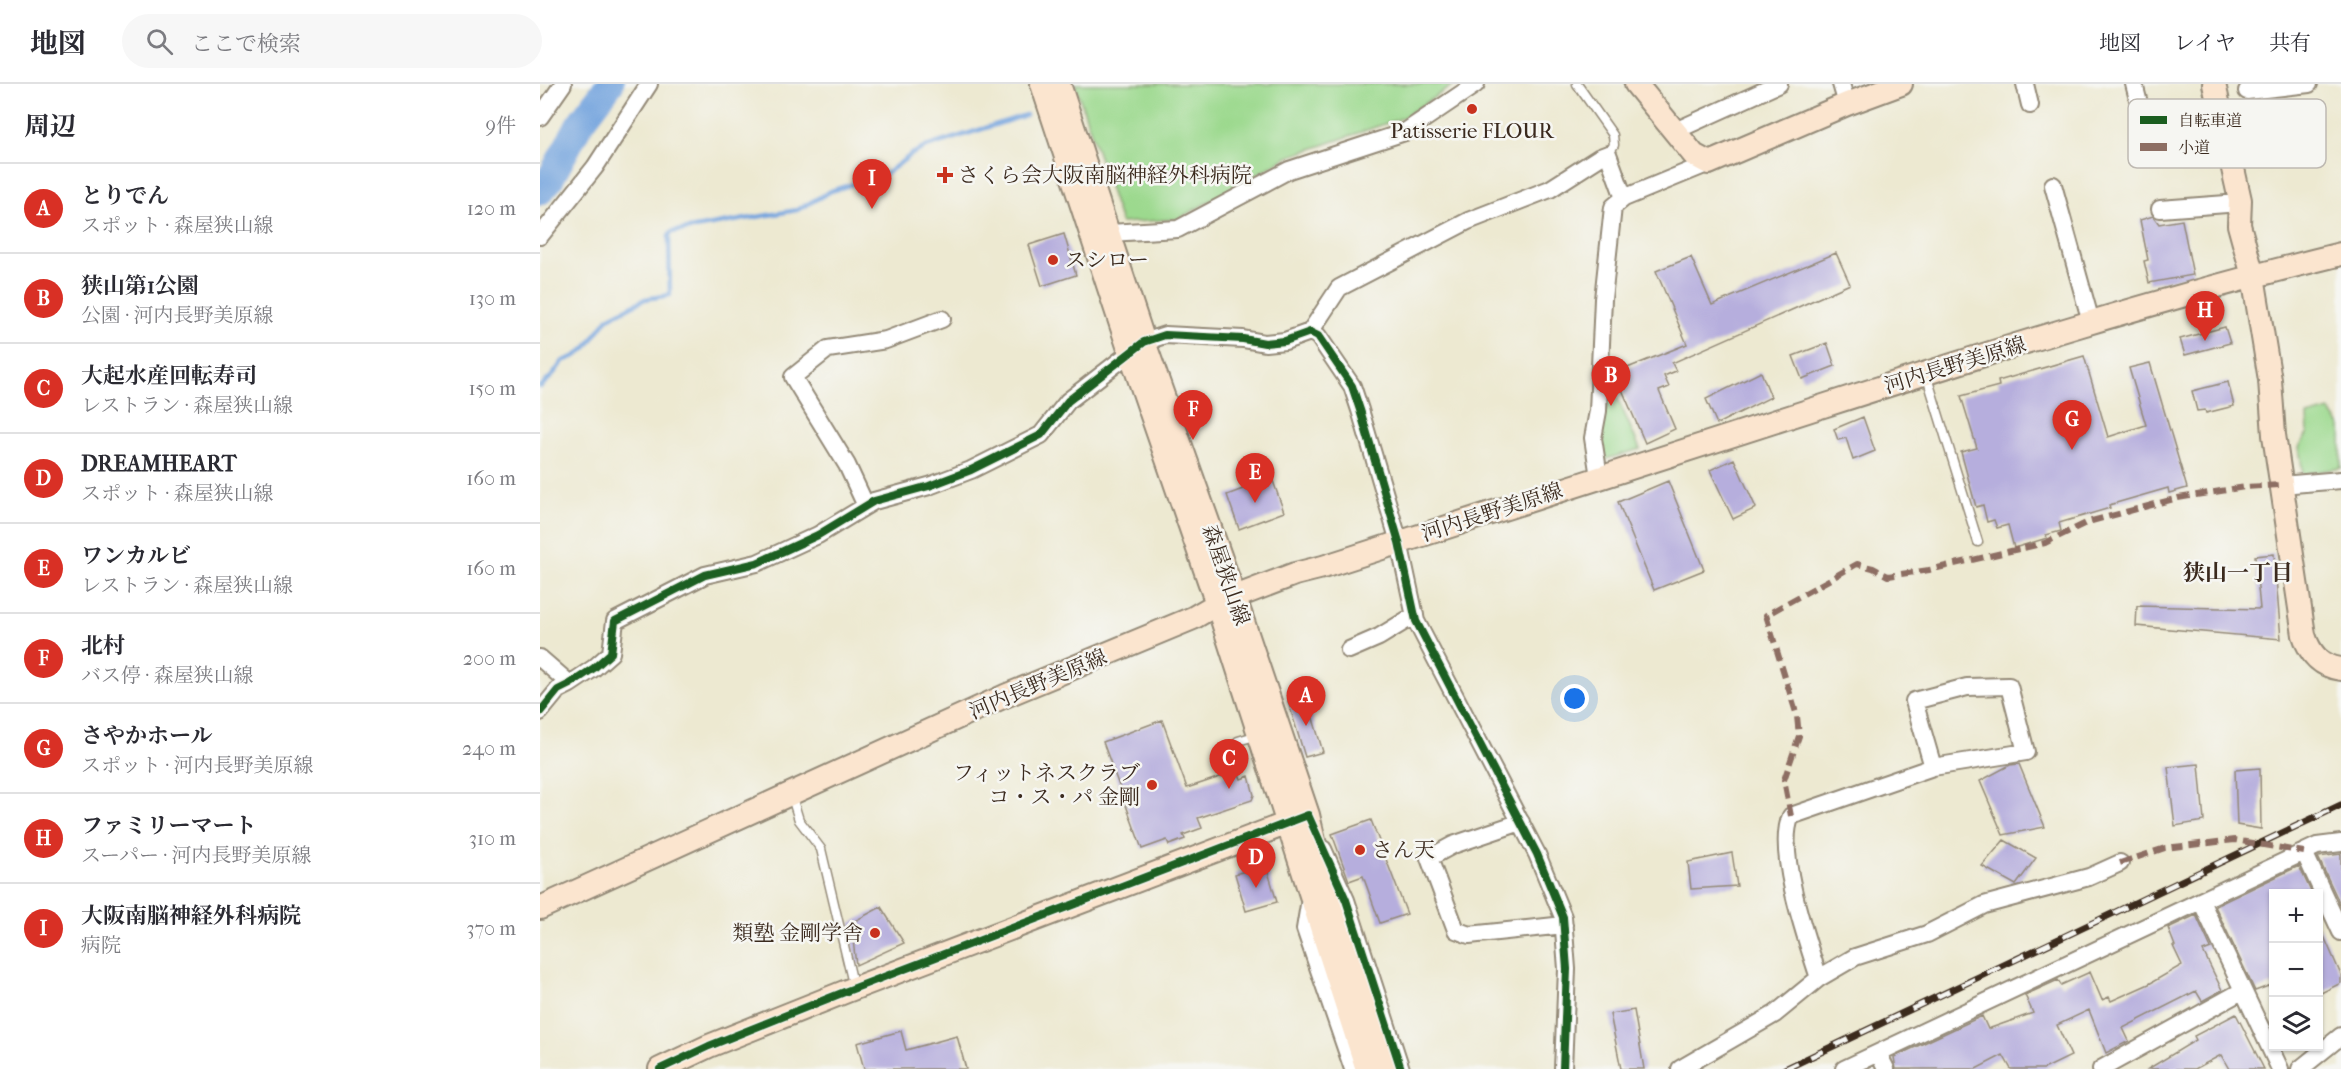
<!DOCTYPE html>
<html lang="ja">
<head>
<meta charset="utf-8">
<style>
  body { margin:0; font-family:"IM FELL French Canon","Noto Serif JP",serif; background:#f7f7f7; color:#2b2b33 }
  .controls { position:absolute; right:18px; bottom:18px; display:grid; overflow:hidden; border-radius:0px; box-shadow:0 2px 4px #0004 }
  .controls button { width:54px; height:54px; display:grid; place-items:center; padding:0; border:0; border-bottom:2px solid #e1e1e2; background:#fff; color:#2b2b33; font:30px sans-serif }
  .you { position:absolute; left:1035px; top:615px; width:21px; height:21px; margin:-15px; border:4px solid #fff; border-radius:50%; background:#1a73e8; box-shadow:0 0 0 9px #1a73e833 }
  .badge { display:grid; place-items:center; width:39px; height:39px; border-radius:50%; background:#d93025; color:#fff; font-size:20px; font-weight:700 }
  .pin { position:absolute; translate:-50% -50px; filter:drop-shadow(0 2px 3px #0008) }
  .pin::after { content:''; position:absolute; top:32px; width:21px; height:18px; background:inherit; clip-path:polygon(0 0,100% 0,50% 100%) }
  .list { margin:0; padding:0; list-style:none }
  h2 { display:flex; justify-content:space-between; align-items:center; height:78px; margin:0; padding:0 24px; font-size:26px }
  h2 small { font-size:20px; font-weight:400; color:#7c7c81 }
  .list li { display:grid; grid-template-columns:39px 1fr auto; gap:18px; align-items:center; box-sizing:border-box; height:90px; padding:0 24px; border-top:2px solid #e1e1e2 }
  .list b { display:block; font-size:22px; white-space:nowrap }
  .list p { margin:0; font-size:20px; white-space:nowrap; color:#7c7c81 }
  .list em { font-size:20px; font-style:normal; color:#7c7c81 }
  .icon { flex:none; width:33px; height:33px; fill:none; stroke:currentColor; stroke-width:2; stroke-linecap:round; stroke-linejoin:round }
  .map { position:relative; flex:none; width:1801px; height:985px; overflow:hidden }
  header { display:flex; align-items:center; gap:36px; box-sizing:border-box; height:84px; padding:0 30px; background:#fff; border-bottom:2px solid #e1e1e2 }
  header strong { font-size:28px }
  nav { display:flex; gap:33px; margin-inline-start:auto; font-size:21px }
  .search { width:420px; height:54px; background:#f7f7f7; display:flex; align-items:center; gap:15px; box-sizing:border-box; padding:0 21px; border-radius:33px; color:#7c7c81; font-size:22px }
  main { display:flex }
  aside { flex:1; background:#fff }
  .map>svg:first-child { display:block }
</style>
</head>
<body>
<header>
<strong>地図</strong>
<div class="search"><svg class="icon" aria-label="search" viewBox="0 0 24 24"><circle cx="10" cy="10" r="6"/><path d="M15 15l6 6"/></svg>ここで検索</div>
<nav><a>地図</a><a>レイヤ</a><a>共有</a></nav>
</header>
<main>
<aside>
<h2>周辺<small>9件</small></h2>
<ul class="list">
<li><span class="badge">A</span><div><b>とりでん</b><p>スポット · 森屋狭山線</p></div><em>120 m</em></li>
<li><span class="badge">B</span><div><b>狭山第1公園</b><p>公園 · 河内長野美原線</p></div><em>130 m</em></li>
<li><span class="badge">C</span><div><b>大起水産回転寿司</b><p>レストラン · 森屋狭山線</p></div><em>150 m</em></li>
<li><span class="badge">D</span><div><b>DREAMHEART</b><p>スポット · 森屋狭山線</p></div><em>160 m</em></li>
<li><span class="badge">E</span><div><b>ワンカルビ</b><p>レストラン · 森屋狭山線</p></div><em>160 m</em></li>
<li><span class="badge">F</span><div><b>北村</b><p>バス停 · 森屋狭山線</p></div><em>200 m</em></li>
<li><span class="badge">G</span><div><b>さやかホール</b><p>スポット · 河内長野美原線</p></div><em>240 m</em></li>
<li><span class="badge">H</span><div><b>ファミリーマート</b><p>スーパー · 河内長野美原線</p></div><em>310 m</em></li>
<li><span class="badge">I</span><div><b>大阪南脳神経外科病院</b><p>病院</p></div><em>370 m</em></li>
</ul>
</aside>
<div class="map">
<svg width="1801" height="985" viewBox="0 0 1801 985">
  <rect width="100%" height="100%" fill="#f6f6f2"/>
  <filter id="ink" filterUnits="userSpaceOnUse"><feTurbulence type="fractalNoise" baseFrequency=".0167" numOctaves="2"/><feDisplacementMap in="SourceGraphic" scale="12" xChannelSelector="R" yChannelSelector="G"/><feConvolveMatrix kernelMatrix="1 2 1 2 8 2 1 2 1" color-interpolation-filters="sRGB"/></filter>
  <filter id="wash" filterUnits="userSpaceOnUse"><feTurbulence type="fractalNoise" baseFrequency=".008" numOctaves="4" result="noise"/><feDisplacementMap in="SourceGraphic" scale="24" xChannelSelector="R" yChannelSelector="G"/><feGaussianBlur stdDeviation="1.35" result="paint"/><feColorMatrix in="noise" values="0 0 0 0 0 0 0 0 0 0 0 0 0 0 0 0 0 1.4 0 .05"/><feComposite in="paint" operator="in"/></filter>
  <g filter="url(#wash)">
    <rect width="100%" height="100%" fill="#ede9d1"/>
    <path fill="#9cd98e" stroke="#6c8256" stroke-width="1.5" d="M 535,0 L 915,0 L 862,34 L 748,73 L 638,135 L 581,139 Z
      M 1065,286 L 1100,365 L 1060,377 Z
      M 1789,326 L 1801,343 L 1801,384 L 1763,390 L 1759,363 L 1768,349 L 1767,332 Z"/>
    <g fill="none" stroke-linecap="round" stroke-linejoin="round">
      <path stroke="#74a4de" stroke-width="4.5" d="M 0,303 L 11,293 L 23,277 L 36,272 L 46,264 L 68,234 L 105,215 L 130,211 L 129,152 L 132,148 L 257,126 L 291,107 L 347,89 L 372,70 L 386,63 L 486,31"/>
      <path stroke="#74a4de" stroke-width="28" d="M 0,107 L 9,97 L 39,41 L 70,0"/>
    </g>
    <g id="blocks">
      <path fill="#b6aedd" d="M 1613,132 L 1619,140 L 1642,136 L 1653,191 L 1609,199 L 1604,177 L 1608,176 L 1600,136 Z
        M 524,150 L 536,191 L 502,202 L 489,161 Z
        M 1296,169 L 1310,200 L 1132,279 L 1136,287 L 1124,292 L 1129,303 L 1119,307 L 1135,345 L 1105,359 L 1075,289 L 1147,260 L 1116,187 L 1151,173 L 1172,221 Z
        M 1685,243 L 1690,259 L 1645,271 L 1640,255 Z
        M 1287,259 L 1295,282 L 1262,295 L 1253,272 Z
        M 1544,272 L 1568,353 L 1606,341 L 1589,284 L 1610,279 L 1647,404 L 1629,409 L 1628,404 L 1569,421 L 1570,424 L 1519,439 L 1521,447 L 1506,451 L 1507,454 L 1474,464 L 1468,441 L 1457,444 L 1454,436 L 1447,438 L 1443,421 L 1436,423 L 1421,368 L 1437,364 L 1421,312 L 1459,302 L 1458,297 Z
        M 1221,288 L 1231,313 L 1177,340 L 1166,315 Z
        M 1688,298 L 1694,322 L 1666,329 L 1665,326 L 1657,327 L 1652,307 Z
        M 1323,333 L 1335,367 L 1313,376 L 1306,354 L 1298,356 L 1294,345 Z
        M 1194,375 L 1216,424 L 1193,435 L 1170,386 Z
        M 732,394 L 744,428 L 699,445 L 687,411 Z
        M 1128,397 L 1164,486 L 1114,506 L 1078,418 Z
        M 1734,470 L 1741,555 L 1596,542 L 1597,522 L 1720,525 L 1715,472 Z
        M 766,611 L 783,668 L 765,673 L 748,617 Z
        M 622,636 L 647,704 L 698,687 L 701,695 L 709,692 L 714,711 L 712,716 L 658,734 L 662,744 L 643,751 L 645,755 L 629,761 L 627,756 L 602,765 L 563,658 Z
        M 1479,680 L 1505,743 L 1463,751 L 1440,697 L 1470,681 Z
        M 1659,680 L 1664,737 L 1635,742 L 1628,683 Z
        M 1720,684 L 1721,745 L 1697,741 L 1695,686 Z
        M 831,736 L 867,830 L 840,839 L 823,792 L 809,797 L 792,750 Z
        M 1464,756 L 1496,774 L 1476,801 L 1442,782 Z
        M 1192,769 L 1197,802 L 1151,805 L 1148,778 Z
        M 1801,770 L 1801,819 L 1800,820 L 1778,773 Z
        M 726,781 L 737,818 L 706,827 L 695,790 Z
        M 1759,782 L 1772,810 L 1734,810 L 1734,900 L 1715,907 L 1675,822 Z
        M 341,823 L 364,859 L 316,881 L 311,839 Z
        M 1656,831 L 1671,864 L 1663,867 L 1682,906 L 1662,917 L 1656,907 L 1583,944 L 1589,957 L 1566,969 L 1549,926 L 1517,941 L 1531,972 L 1504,985 L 1471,985 L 1463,971 L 1436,985 L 1356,985 L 1354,973 L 1442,932 L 1448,945 L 1493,929 L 1485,911 L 1518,896 L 1521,901 L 1550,888 L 1562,916 L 1569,913 L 1571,917 L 1609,900 L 1642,881 L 1633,862 L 1635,862 L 1628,844 Z
        M 1779,841 L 1801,891 L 1801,899 L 1779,910 Z
        M 1094,926 L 1104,985 L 1081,985 L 1070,930 Z
        M 1696,930 L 1724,985 L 1689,985 L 1681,971 L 1655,985 L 1608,985 L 1656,956 L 1654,952 Z
        M 361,947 L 366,966 L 417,952 L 426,985 L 324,985 L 317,959 Z"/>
    </g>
  </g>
  <g filter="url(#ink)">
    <use href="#blocks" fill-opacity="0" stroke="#948a78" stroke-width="1.5"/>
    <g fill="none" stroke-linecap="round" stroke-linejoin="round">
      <g stroke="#948a78" stroke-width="11">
        <path id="lane" d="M 1037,0 L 1073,51 L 1074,61 L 1068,70
          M 1386,290 L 1438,458
          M 698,657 L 718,651
          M 251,710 L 259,736 L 281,765 L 314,904"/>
      </g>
      <g stroke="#948a78" stroke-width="20">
        <path id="street" d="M 1301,0 L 1307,20
          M 1485,0 L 1490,21
          M 1594,0 L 1607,50
          M 1707,7 L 1769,0
          M 0,33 L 23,0
          M 1135,47 L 1239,0
          M 1513,101 L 1551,238
          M 1620,125 L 1700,119
          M 569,149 L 638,145 L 749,86 L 865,48 L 936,0
          M 0,152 L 55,83 L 109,0
          M 770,248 L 799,204 L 928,137 L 1010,105 L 1060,73 L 1068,70 L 1084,114 L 1169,79
          M 1059,393 L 1053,354 L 1058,327 L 1063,215 L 1073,123 L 1084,114
          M 1741,401 L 1801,396
          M 326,422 L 307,381 L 253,293 L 288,265 L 346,256 L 402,235
          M 809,566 L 839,553 L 875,531
          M 0,574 L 30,600
          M 0,628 L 18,606 L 30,600 L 54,584 L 71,569 L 75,537 L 165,491 L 217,479 L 239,469 L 278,451 L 334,417 L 389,402 L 431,386 L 501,351 L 528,317 L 604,258 L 625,251 L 703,255 L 725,259 L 745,257 L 770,248 L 778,252 L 812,302 L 820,326 L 859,458 L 876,537 L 997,770 L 1023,833 L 1027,885 L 1023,985
          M 981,738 L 913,761 L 889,774 L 916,846 L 929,851 L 1024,841
          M 783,765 L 806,816 L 861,985
          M 1764,768 L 1801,848
          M 770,815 L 765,845 L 813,985
          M 1661,817 L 1740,985
          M 1279,894 C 1267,857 1235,766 1251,732 L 1393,683 L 1486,668 L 1469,602 L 1427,603 L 1374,617 L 1393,683
          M 1338,969 L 1346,985
          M 1140,985 L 1235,930 L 1279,894 L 1315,873 L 1387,850 L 1444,821 L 1549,793 L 1580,779
          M 1304,985 L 1777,762 L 1801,759
          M 1561,985 L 1702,907
          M 1760,985 L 1801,952"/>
      </g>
      <g stroke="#948a78" stroke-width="26">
        <path id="secondary" d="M 502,0 L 590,268 L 677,520 L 827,985
          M 519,0 L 604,258 L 695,514 L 768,731 L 787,813 L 845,985
          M 1096,0 L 1154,71 L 1169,79 L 1307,20 L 1361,0
          M 1674,0 L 1700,116 L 1699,141 L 1713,192 L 1730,296 L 1734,351 L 1764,551 C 1770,570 1780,582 1801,585
          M 0,824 L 465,612 L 653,534 L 677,520 L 755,490 L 783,483 C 947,429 1112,377 1277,324 C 1451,268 1624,213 1801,170
          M 120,985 L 169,962 L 307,907 L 761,734"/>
      </g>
      <use href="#lane" stroke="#fff" stroke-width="8"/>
      <use href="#street" stroke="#fff" stroke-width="16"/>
      <use href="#secondary" stroke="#fbe5cf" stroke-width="22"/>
      <g stroke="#3b2a1e" stroke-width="7">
        <path id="rail" d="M 1245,985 L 1801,721"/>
      </g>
      <use href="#rail" stroke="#f6f6f2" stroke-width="4.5" stroke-dasharray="14" stroke-linecap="butt"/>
      <path stroke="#8d6e63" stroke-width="6" stroke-dasharray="12 6" stroke-linecap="butt" d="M 1251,732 L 1244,696 L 1259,652 L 1257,632 L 1226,531 L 1317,480 L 1333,484 L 1348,492 L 1389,486 L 1505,459 L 1548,438 L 1638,414 L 1705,403 L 1741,401
        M 1580,779 L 1625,764 L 1695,756 L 1764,768"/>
      <g stroke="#f6f6f2" stroke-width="11">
        <path id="cycleway" d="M 0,628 L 18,606 L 30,600 L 54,584 L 71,569 L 75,537 L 165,491 L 217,479 L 239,469 L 278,451 L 334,417 L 389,402 L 431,386 L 501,351 L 528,317 L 604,258 L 625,251 L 703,255 L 725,259 L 745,257 L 770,248 L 778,252 L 812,302 L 820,326 L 859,458 L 876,537 L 997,770 L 1023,833 L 1027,885 L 1023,985
          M 120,985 L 169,962 L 307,907 L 768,731 L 806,816 L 861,985"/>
      </g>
      <use href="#cycleway" stroke="#1b5e20" stroke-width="8"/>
    </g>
  </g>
  <g fill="#c8321e" stroke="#f6f6f2" stroke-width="2">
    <circle cx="932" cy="25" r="6"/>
    <path d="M402 82h6v6h6v6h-6v6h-6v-6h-6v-6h6z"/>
    <circle cx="513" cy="176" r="6"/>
    <circle cx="612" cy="701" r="6"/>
    <circle cx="820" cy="766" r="6"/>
    <circle cx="335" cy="849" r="6"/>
  </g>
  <g text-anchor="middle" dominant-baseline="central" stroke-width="5" stroke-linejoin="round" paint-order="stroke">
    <g font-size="21" fill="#3b2a1e" stroke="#f6f6f2" text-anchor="start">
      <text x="932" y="47" text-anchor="middle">Patisserie FLOUR</text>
      <text x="418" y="91">さくら会大阪南脳神経外科病院</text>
      <text x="525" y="176">スシロー</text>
      <text x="600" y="689" text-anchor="end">フィットネスクラブ<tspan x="600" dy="24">コ・ス・パ 金剛</tspan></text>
      <text x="832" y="766">さん天</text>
      <text x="323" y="849" text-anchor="end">類塾 金剛学舎</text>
    </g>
    <g font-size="21" fill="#3b2a1e" stroke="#f6f6f2">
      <text transform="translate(1415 281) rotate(-17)">河内長野美原線</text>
      <text transform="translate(952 428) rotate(-18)">河内長野美原線</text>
      <text transform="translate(686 491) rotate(71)">森屋狭山線</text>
      <text transform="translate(498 600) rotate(-23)">河内長野美原線</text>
    </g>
    <g font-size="22" font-weight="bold" fill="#3b2a1e" stroke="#f6f6f2">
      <text x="1698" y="489">狭山一丁目</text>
    </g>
  </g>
  <rect x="1588" y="15" width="198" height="69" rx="9" fill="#f6f6f2" stroke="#beb9b2" stroke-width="1.5"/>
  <rect x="1600" y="32" width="27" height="8" fill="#1b5e20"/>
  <rect x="1600" y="59" width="27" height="8" fill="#8d6e63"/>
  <g font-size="16" fill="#3b2a1e">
    <text x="1638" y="42">自転車道</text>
    <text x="1638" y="69">小道</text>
  </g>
</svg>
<div class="controls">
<button>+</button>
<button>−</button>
<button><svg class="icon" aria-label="layers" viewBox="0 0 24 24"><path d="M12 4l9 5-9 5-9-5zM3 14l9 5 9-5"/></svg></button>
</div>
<div class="you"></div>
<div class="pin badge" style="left:766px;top:642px">A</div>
<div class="pin badge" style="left:1071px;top:322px">B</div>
<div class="pin badge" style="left:689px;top:705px">C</div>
<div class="pin badge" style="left:716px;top:804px">D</div>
<div class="pin badge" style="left:715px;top:419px">E</div>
<div class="pin badge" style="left:653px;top:356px">F</div>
<div class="pin badge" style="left:1532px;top:366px">G</div>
<div class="pin badge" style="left:1665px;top:257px">H</div>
<div class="pin badge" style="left:332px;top:125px">I</div>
</div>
</main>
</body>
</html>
